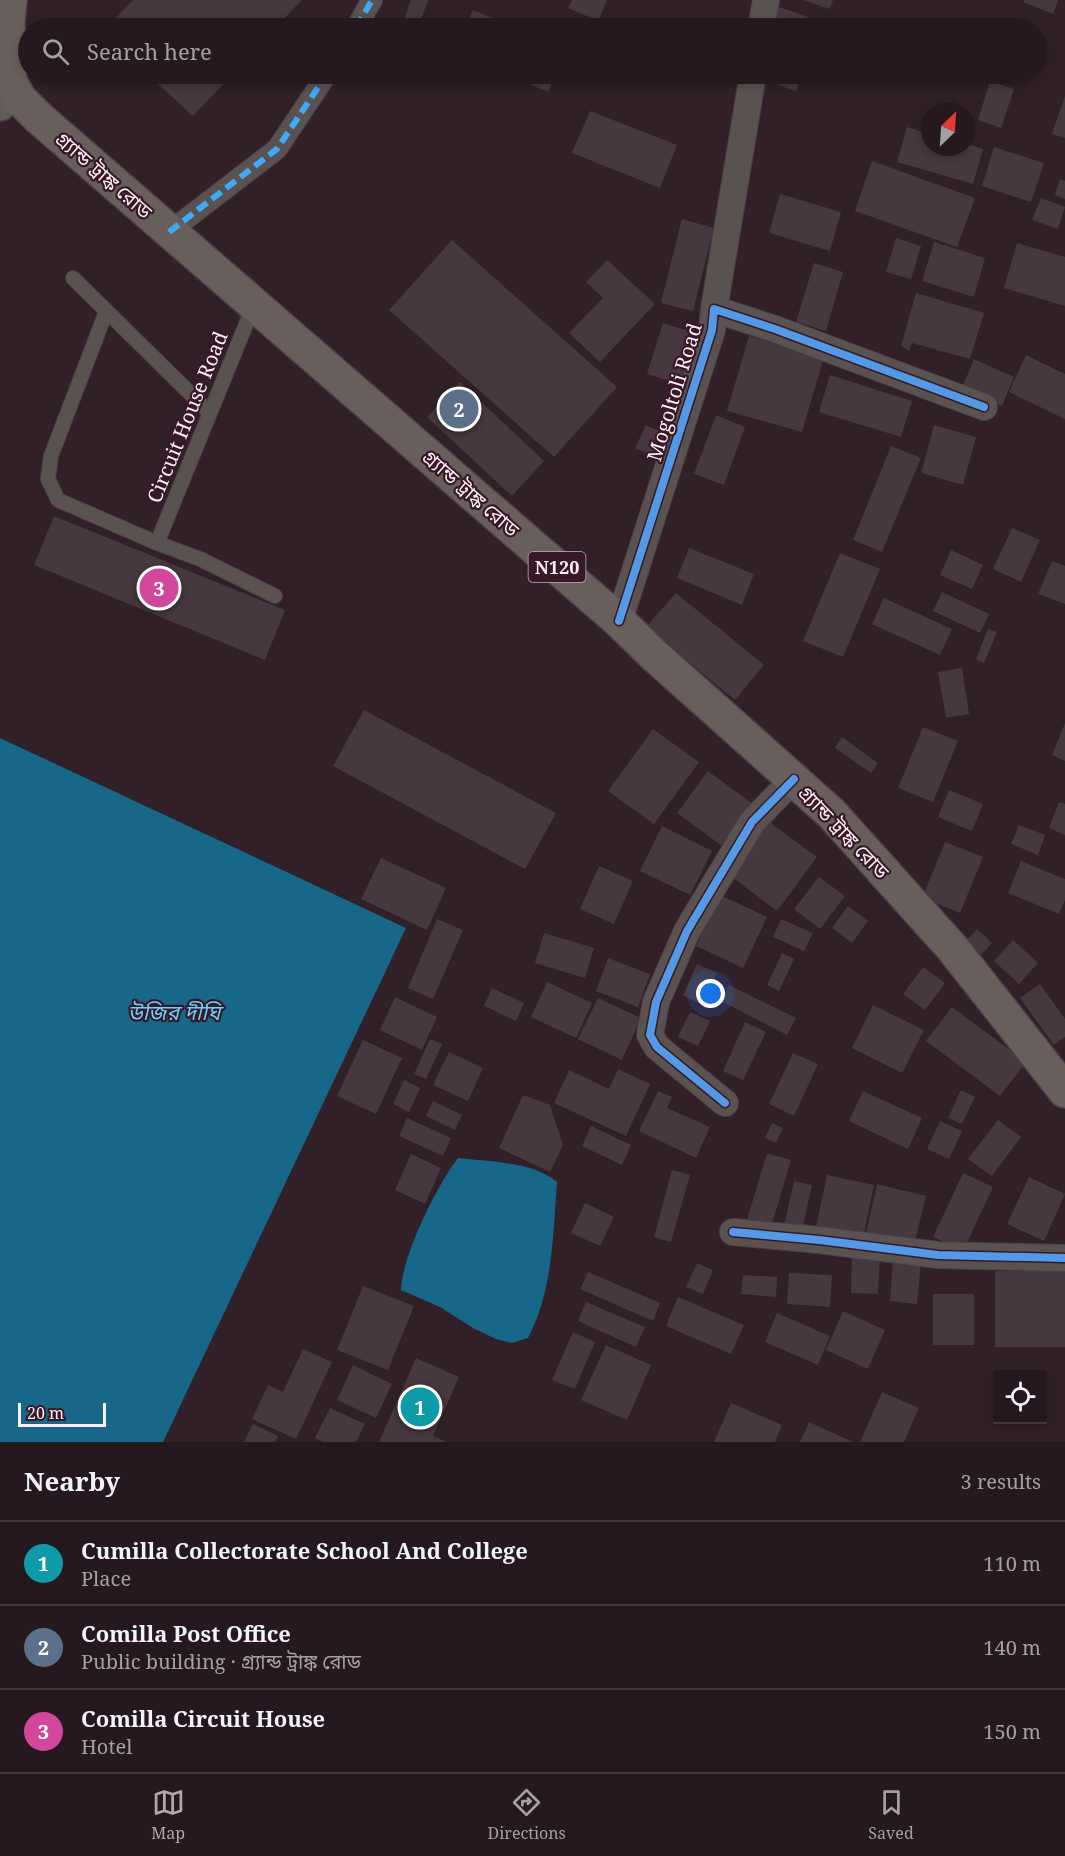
<!DOCTYPE html>
<html lang="en">
<head>
<meta charset="utf-8">
<style>
  body { margin:0; font-family:"Noto Serif","Noto Sans Bengali",serif; background:#2d2127; color:#f1f3f6 }
  .controls { position:absolute; right:18px; bottom:18px; display:grid; overflow:hidden; border-radius:0px; box-shadow:0 3px 9px #0003 }
  .controls button { width:54px; height:54px; display:grid; place-items:center; padding:0; border:0; border-bottom:2px solid #42373c; background:#25181e; color:#f1f3f6; font:30px sans-serif }
  .compass { position:absolute; left:921px; top:102px; width:54px; height:54px; border-radius:50%; background:#25181e; box-shadow:0 3px 9px #0003; rotate:25deg }
  .scale { position:absolute; left:18px; bottom:15px; width:88px; box-sizing:border-box; padding-left:6px; border:3px solid #fdecf3; border-top:0; font-size:16px; line-height:21px; white-space:nowrap; color:#fdecf3; -webkit-text-stroke:4px #371a28; paint-order:stroke }
  .you { position:absolute; left:711px; top:994px; width:21px; height:21px; margin:-15px; border:4px solid #fff; border-radius:50%; background:#1a73e8; box-shadow:0 0 0 9px #1a73e833 }
  .badge { display:grid; place-items:center; width:39px; height:39px; border-radius:50%; background:#b6a5ac; color:#fff; font-size:20px; font-weight:700 }
  .pin { position:absolute; translate:-50% -50%; border:3px solid #fff; box-shadow:0 2px 6px #0006 }
  .list { margin:0; padding:0; list-style:none }
  h2 { display:flex; justify-content:space-between; align-items:center; height:78px; margin:0; padding:0 24px; font-size:26px }
  h2 small { font-size:20px; font-weight:400; color:#a3a0a4 }
  .list li { display:grid; grid-template-columns:39px 1fr auto; gap:18px; align-items:center; box-sizing:border-box; height:84px; padding:0 24px; border-top:2px solid #42373c }
  .list b { display:block; font-size:22px; white-space:nowrap }
  .list p { margin:0; font-size:20px; white-space:nowrap; color:#a3a0a4 }
  .list em { font-size:20px; font-style:normal; color:#a3a0a4 }
  .icon { flex:none; width:33px; height:33px; fill:none; stroke:currentColor; stroke-width:2; stroke-linecap:round; stroke-linejoin:round }
  .map { position:relative; flex:none; width:1065px; height:1442px; overflow:hidden }
  .search { position:absolute; background:#25181e; box-shadow:0 3px 9px #0003; left:18px; right:18px; top:18px; height:66px; display:flex; align-items:center; gap:15px; box-sizing:border-box; padding:0 21px; border-radius:33px; color:#a3a0a4; font-size:22px }
  .sheet { height:330px; background:#25181e }
  nav { display:flex; justify-content:space-around; align-items:center; box-sizing:border-box; height:84px; border-top:2px solid #42373c; background:#25181e; font-size:16px; color:#a3a0a4 }
  nav a { display:grid; justify-items:center; gap:3px }
  nav .on { color:#b6a5ac }
  .map>svg:first-child { display:block }
</style>
</head>
<body>
<div class="map">
<svg width="1065" height="1442" viewBox="0 0 1065 1442">
  <rect width="100%" height="100%" fill="#312028"/>
  <path fill="#176888" d="M 0,738 L 406,928 L 163,1442 L 0,1442 Z
    M 458,1158 C 490,1162 531,1161 557,1182 C 553,1234 553,1291 528,1338 L 512,1343 L 496,1339 L 473,1328 L 440,1307 L 401,1290 C 402,1256 437,1185 458,1158 Z"/>
  <path fill="#45383e" d="M 133,0 L 302,0 L 275,28 L 106,28 Z
    M 411,0 L 428,0 L 418,28 L 403,22 Z
    M 572,0 L 607,0 L 598,21 L 568,8 Z
    M 803,0 L 833,0 L 830,9 Z
    M 1024,0 L 1058,0 L 1053,14 L 1023,2 Z
    M 773,5 L 808,17 L 805,28 L 779,28 L 766,24 Z
    M 473,10 L 516,28 L 465,28 Z
    M 147,74 L 233,74 L 193,116 Z
    M 529,74 L 556,74 L 548,92 L 525,82 Z
    M 766,74 L 802,74 L 796,91 L 764,80 Z
    M 990,81 L 1014,89 L 1001,128 L 978,120 Z
    M 1065,96 L 1065,138 L 1052,134 Z
    M 590,111 L 677,145 L 660,188 L 572,153 Z
    M 907,127 L 930,134 L 930,147 L 966,147 L 966,144 L 983,149 L 973,184 L 897,162 Z
    M 994,147 L 1044,163 L 1031,202 L 982,186 Z
    M 872,161 L 975,198 L 957,247 L 855,211 Z
    M 1060,179 L 1065,181 L 1065,199 L 1055,195 Z
    M 780,194 L 841,212 L 830,251 L 769,233 Z
    M 1041,198 L 1065,207 L 1058,229 L 1032,220 Z
    M 682,219 L 714,228 L 693,311 L 661,303 Z
    M 896,238 L 921,246 L 911,279 L 886,272 Z
    M 452,240 L 617,387 L 554,457 L 389,310 Z
    M 934,242 L 985,258 L 974,297 L 922,281 Z
    M 1017,243 L 1065,257 L 1065,306 L 1004,288 Z
    M 607,260 L 655,304 L 600,362 L 569,333 L 603,298 L 586,282 Z
    M 814,263 L 843,272 L 826,331 L 796,322 Z
    M 916,293 L 984,313 L 970,359 L 912,343 L 909,351 L 901,346 Z
    M 663,323 L 707,337 L 691,388 L 647,374 Z
    M 749,336 L 824,357 L 802,432 L 727,411 Z
    M 1026,355 L 1065,374 L 1065,419 L 1009,392 Z
    M 974,359 L 1014,377 L 1002,406 L 962,388 Z
    M 830,375 L 912,401 L 901,437 L 819,412 Z
    M 460,382 L 544,461 L 512,496 L 427,417 Z
    M 716,415 L 745,427 L 724,485 L 694,474 Z
    M 646,425 L 670,436 L 659,459 L 635,448 Z
    M 934,425 L 976,437 L 963,485 L 921,473 Z
    M 891,446 L 921,458 L 882,552 L 853,540 Z
    M 54,516 L 285,610 L 265,660 L 34,565 Z
    M 1012,528 L 1040,540 L 1021,582 L 993,569 Z
    M 689,548 L 754,574 L 742,605 L 677,578 Z
    M 951,550 L 983,565 L 972,589 L 940,575 Z
    M 840,553 L 880,569 L 843,657 L 803,641 Z
    M 1052,561 L 1065,566 L 1065,604 L 1038,594 Z
    M 942,592 L 989,614 L 980,633 L 933,611 Z
    M 676,593 L 764,665 L 735,700 L 646,627 Z
    M 884,598 L 952,629 L 940,655 L 872,624 Z
    M 988,629 L 997,632 L 984,663 L 976,659 Z
    M 962,668 L 969,714 L 946,718 L 938,672 Z
    M 364,710 L 556,813 L 525,869 L 333,766 Z
    M 1065,723 L 1065,761 L 1052,755 Z
    M 923,727 L 958,741 L 933,802 L 898,788 Z
    M 653,729 L 699,762 L 654,824 L 608,791 Z
    M 842,737 L 878,763 L 871,773 L 835,748 Z
    M 708,771 L 754,805 L 722,846 L 677,813 Z
    M 949,790 L 983,804 L 972,831 L 938,817 Z
    M 1059,802 L 1065,804 L 1065,835 L 1049,828 Z
    M 768,821 L 817,857 L 777,911 L 728,874 Z
    M 1019,825 L 1045,835 L 1038,855 L 1011,844 Z
    M 662,826 L 712,851 L 690,895 L 640,871 Z
    M 945,842 L 983,857 L 960,913 L 922,898 Z
    M 381,858 L 446,888 L 427,930 L 361,899 Z
    M 1021,861 L 1065,879 L 1065,900 L 1059,914 L 1008,893 Z
    M 599,866 L 633,881 L 614,924 L 580,909 Z
    M 819,877 L 845,896 L 820,929 L 794,909 Z
    M 720,895 L 767,917 L 743,968 L 696,946 Z
    M 848,906 L 868,921 L 852,943 L 832,928 Z
    M 437,919 L 463,930 L 433,999 L 408,988 Z
    M 781,919 L 813,933 L 804,951 L 773,937 Z
    M 977,929 L 992,943 L 981,955 L 966,941 Z
    M 544,933 L 594,948 L 585,978 L 535,963 Z
    M 1013,940 L 1038,963 L 1019,984 L 994,961 Z
    M 782,953 L 794,959 L 779,991 L 767,985 Z
    M 608,958 L 650,974 L 638,1007 L 596,991 Z
    M 697,964 L 717,973 L 702,1005 L 683,995 Z
    M 923,967 L 945,983 L 925,1010 L 903,994 Z
    M 547,982 L 592,1003 L 576,1038 L 531,1017 Z
    M 1040,984 L 1065,1019 L 1065,1037 L 1054,1045 L 1020,998 Z
    M 729,985 L 796,1018 L 787,1035 L 721,1001 Z
    M 492,988 L 524,1003 L 516,1021 L 484,1006 Z
    M 395,997 L 437,1017 L 422,1050 L 380,1030 Z
    M 598,998 L 641,1018 L 622,1060 L 578,1039 Z
    M 873,1005 L 924,1030 L 902,1073 L 852,1048 Z
    M 952,1007 L 1026,1062 L 1000,1096 L 926,1041 Z
    M 690,1012 L 710,1021 L 698,1046 L 678,1037 Z
    M 745,1022 L 766,1032 L 743,1080 L 723,1071 Z
    M 430,1039 L 442,1044 L 426,1079 L 414,1074 Z
    M 363,1040 L 402,1058 L 376,1114 L 337,1096 Z
    M 449,1052 L 483,1068 L 468,1101 L 433,1085 Z
    M 793,1053 L 818,1064 L 794,1116 L 769,1104 Z
    M 618,1069 L 650,1084 L 626,1136 L 554,1103 L 569,1070 L 609,1089 Z
    M 404,1080 L 420,1088 L 409,1112 L 393,1104 Z
    M 961,1090 L 975,1097 L 962,1124 L 948,1118 Z
    M 658,1091 L 672,1097 L 667,1108 L 710,1127 L 696,1158 L 639,1131 Z
    M 863,1091 L 922,1118 L 908,1149 L 849,1121 Z
    M 523,1095 L 550,1105 L 563,1145 L 550,1172 L 499,1148 Z
    M 433,1101 L 462,1115 L 455,1130 L 426,1116 Z
    M 407,1118 L 451,1138 L 443,1156 L 399,1136 Z
    M 998,1120 L 1021,1137 L 992,1176 L 968,1159 Z
    M 940,1121 L 962,1131 L 949,1159 L 927,1149 Z
    M 772,1123 L 783,1128 L 776,1143 L 765,1138 Z
    M 591,1126 L 631,1145 L 622,1165 L 582,1146 Z
    M 767,1153 L 791,1160 L 771,1227 L 747,1220 Z
    M 411,1154 L 441,1168 L 425,1204 L 395,1190 Z
    M 672,1170 L 690,1175 L 671,1242 L 654,1237 Z
    M 963,1173 L 993,1187 L 963,1251 L 933,1237 Z
    M 827,1175 L 874,1185 L 863,1237 L 816,1227 Z
    M 1029,1177 L 1065,1194 L 1044,1241 L 1007,1224 Z
    M 794,1181 L 812,1185 L 802,1231 L 784,1226 Z
    M 877,1184 L 926,1196 L 914,1245 L 866,1234 Z
    M 585,1203 L 614,1217 L 600,1246 L 571,1233 Z
    M 852,1252 L 880,1253 L 878,1294 L 851,1293 Z
    M 893,1259 L 921,1261 L 917,1304 L 890,1301 Z
    M 697,1263 L 713,1270 L 703,1294 L 686,1287 Z
    M 995,1271 L 1065,1271 L 1065,1347 L 995,1347 Z
    M 588,1272 L 660,1303 L 653,1321 L 580,1289 Z
    M 789,1273 L 832,1275 L 830,1307 L 787,1304 Z
    M 743,1275 L 777,1277 L 776,1297 L 741,1294 Z
    M 363,1286 L 414,1306 L 388,1370 L 337,1350 Z
    M 933,1294 L 974,1294 L 974,1345 L 933,1345 Z
    M 678,1297 L 744,1325 L 731,1354 L 666,1326 Z
    M 586,1302 L 645,1327 L 636,1347 L 578,1321 Z
    M 843,1311 L 885,1330 L 868,1369 L 826,1350 Z
    M 777,1313 L 830,1336 L 818,1365 L 765,1342 Z
    M 573,1332 L 595,1342 L 575,1389 L 552,1380 Z
    M 606,1345 L 651,1365 L 627,1420 L 581,1400 Z
    M 303,1349 L 332,1362 L 296,1439 L 252,1419 L 268,1385 L 283,1392 Z
    M 416,1358 L 459,1377 L 433,1436 L 447,1442 L 379,1442 Z
    M 353,1365 L 392,1384 L 376,1418 L 337,1400 Z
    M 882,1392 L 919,1408 L 904,1442 L 860,1442 Z
    M 731,1403 L 782,1425 L 775,1442 L 714,1442 Z
    M 330,1408 L 365,1424 L 356,1442 L 323,1442 L 315,1438 Z
    M 809,1422 L 853,1442 L 800,1442 Z
    M 253,1424 L 278,1436 L 275,1442 L 244,1442 Z"/>
  <g fill="none" stroke-linecap="round" stroke-linejoin="round">
    <g stroke="#4c3e44" stroke-width="16">
      <path id="service" d="M 73,278 L 210,413
        M 106,312 L 51,456 L 48,479 L 58,500 L 157,543 L 200,559 L 275,596
        M 157,543 L 254,305"/>
    </g>
    <g stroke="#4c3e44" stroke-width="22">
      <path id="pedestrian" d="M 356,28 L 372,0
        M 169,232 L 277,149 L 327,74"/>
    </g>
    <g stroke="#4c3e44" stroke-width="28">
      <path id="minor" d="M 761,28 L 766,0
        M 714,309 L 753,74
        M 619,621 L 712,330 L 714,309 L 775,329 L 984,407
        M 725,1103 L 657,1047 L 650,1035 L 656,1002 L 687,931 L 752,822 L 794,779
        M 733,1232 L 819,1240 L 938,1255 L 1065,1258"/>
    </g>
    <g stroke="#4c3e44" stroke-width="36">
      <path id="primary" d="M 0,104 L 10,81"/>
    </g>
    <g stroke="#4c3e44" stroke-width="36">
      <path id="trunk" d="M 10,0 L 8,22 L 10,81 L 20,99 L 39,118 L 619,621 L 655,656 L 831,813 L 954,950 L 1065,1091"/>
    </g>
    <use href="#service" stroke="#5a5251" stroke-width="14"/>
    <use href="#pedestrian" stroke="#5a5251" stroke-width="20"/>
    <use href="#minor" stroke="#5a5251" stroke-width="26"/>
    <use href="#primary" stroke="#645b59" stroke-width="33"/>
    <use href="#trunk" stroke="#685e5c" stroke-width="33"/>
    <path stroke="#3fa9f5" stroke-width="6" stroke-dasharray="12 6" stroke-linecap="butt" d="M 356,28 L 372,0
      M 169,232 L 277,149 L 327,74"/>
    <g stroke="#371a28" stroke-width="11">
      <path id="cycleway" d="M 619,621 L 712,330 L 714,309 L 775,329 L 984,407
        M 725,1103 L 657,1047 L 650,1035 L 656,1002 L 687,931 L 752,822 L 794,779
        M 733,1232 L 819,1240 L 938,1255 L 1065,1258"/>
    </g>
    <use href="#cycleway" stroke="#5399e6" stroke-width="8"/>
  </g>
  <g text-anchor="middle" dominant-baseline="central" stroke-width="4.5" stroke-linejoin="round" paint-order="stroke">
    <rect fill="#371a28" stroke="#c2adb6" stroke-width="1.5" x="528.5" y="552" width="57" height="30" rx="4.5"/>
    <g font-size="18" font-weight="bold" fill="#fdecf3">
      <text x="557" y="567">N120</text>
    </g>
    <g font-size="20" fill="#fdecf3" stroke="#371a28">
      <text transform="translate(104 175) rotate(41)">গ্র্যান্ড ট্রাঙ্ক রোড</text>
      <text transform="translate(674 392) rotate(-73)">Mogoltoli Road</text>
      <text transform="translate(187 417) rotate(-68)">Circuit House Road</text>
      <text transform="translate(471 493) rotate(41)">গ্র্যান্ড ট্রাঙ্ক রোড</text>
      <text transform="translate(844 832) rotate(46)">গ্র্যান্ড ট্রাঙ্ক রোড</text>
    </g>
    <g font-size="21" font-style="italic" fill="#6dd0ff" stroke="#371a28">
      <text x="174" y="1012">উজির দীঘি</text>
    </g>
  </g>
</svg>
<div class="controls">
<button><svg class="icon" aria-label="locate" viewBox="0 0 24 24"><circle cx="12" cy="12" r="6"/><path d="M12 2v4M12 18v4M2 12h4M18 12h4"/></svg></button>
</div>
<svg class="compass" viewBox="-18 -18 36 36"><path d="M0-13l5 13h-10z" fill="#e53935"/><path d="M0 13l5-13h-10z" fill="#a3a0a4"/></svg>
<div class="scale">20 m</div>
<div class="you"></div>
<div class="pin badge" style="left:420px;top:1407px;background:#0f9aa8">1</div>
<div class="pin badge" style="left:459px;top:409px;background:#5c6f8a">2</div>
<div class="pin badge" style="left:159px;top:588px;background:#d1479c">3</div>
<div class="search"><svg class="icon" aria-label="search" viewBox="0 0 24 24"><circle cx="10" cy="10" r="6"/><path d="M15 15l6 6"/></svg>Search here</div>
</div>
<section class="sheet">
<h2>Nearby<small>3 results</small></h2>
<ul class="list">
<li><span class="badge" style="background:#0f9aa8">1</span><div><b>Cumilla Collectorate School And College</b><p>Place</p></div><em>110 m</em></li>
<li><span class="badge" style="background:#5c6f8a">2</span><div><b>Comilla Post Office</b><p>Public building · গ্র্যান্ড ট্রাঙ্ক রোড</p></div><em>140 m</em></li>
<li><span class="badge" style="background:#d1479c">3</span><div><b>Comilla Circuit House</b><p>Hotel</p></div><em>150 m</em></li>
</ul>
</section>
<nav>
<a class="on"><svg class="icon" aria-label="map" viewBox="0 0 24 24"><path d="M3 6l6-2 6 2 6-2v14l-6 2-6-2-6 2zM9 4v14M15 6v14"/></svg>Map</a>
<a><svg class="icon" aria-label="directions" viewBox="0 0 24 24"><path d="M12 3l9 9-9 9-9-9zM9 14v-3h6M13 9l2 2-2 2"/></svg>Directions</a>
<a><svg class="icon" aria-label="saved" viewBox="0 0 24 24"><path d="M7 4h10v16l-5-4-5 4z"/></svg>Saved</a>
</nav>
</body>
</html>
